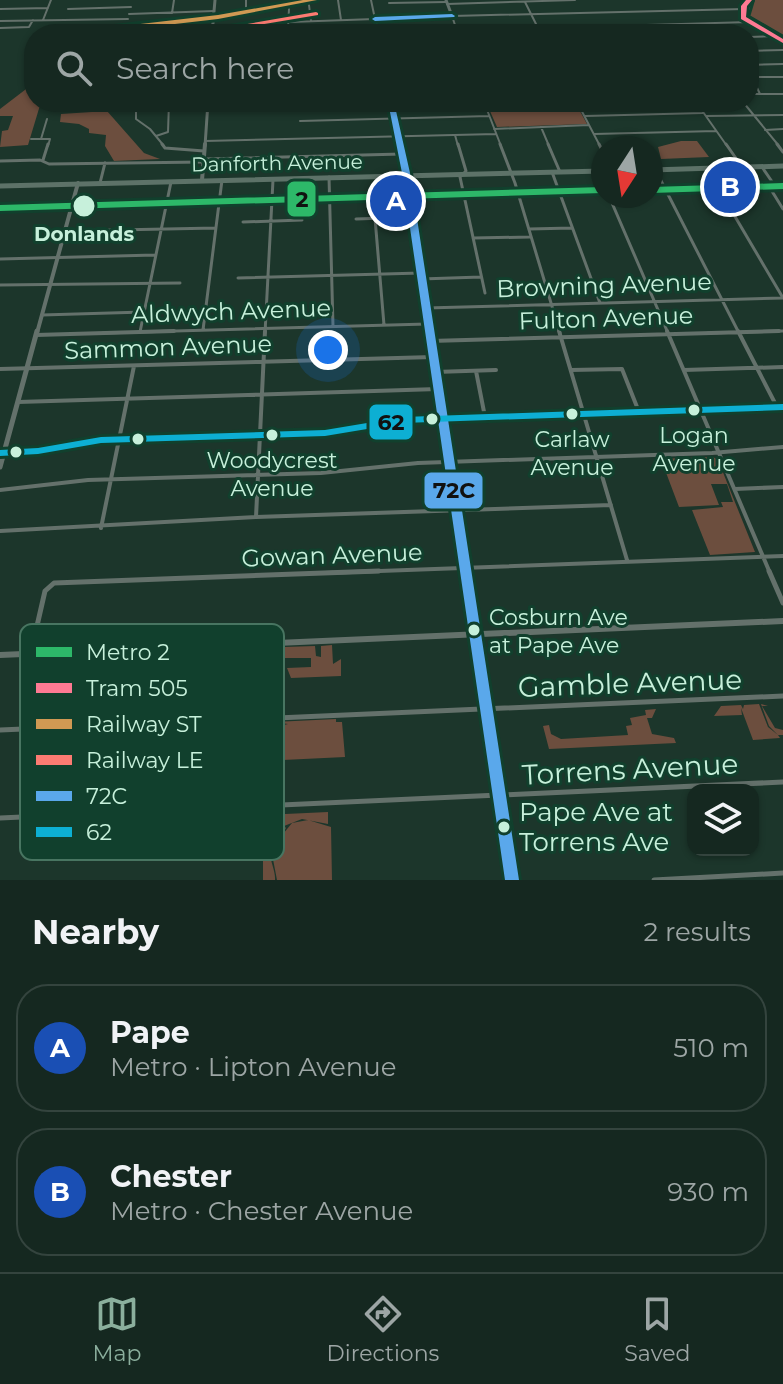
<!DOCTYPE html>
<html lang="en">
<head>
<meta charset="utf-8">
<style>
  body { margin:0; font-family:Montserrat,sans-serif; background:#1e3029; color:#f1f3f6 }
  .controls { position:absolute; right:24px; bottom:24px; display:grid; overflow:hidden; border-radius:16px; box-shadow:0 2px 6px #0004 }
  .controls button { width:72px; height:72px; display:grid; place-items:center; padding:0; border:0; border-bottom:2px solid #34443e; background:#152820; color:#f1f3f6; font:40px sans-serif }
  .compass { position:absolute; left:591px; top:136px; width:72px; height:72px; border-radius:50%; background:#152820; box-shadow:0 2px 6px #0004; rotate:192deg }
  .you { position:absolute; left:328px; top:350px; width:28px; height:28px; margin:-20px; border:6px solid #fff; border-radius:50%; background:#1a73e8; box-shadow:0 0 0 12px #1a73e833 }
  .badge { display:grid; place-items:center; width:52px; height:52px; border-radius:50%; background:#8baf9d; color:#fff; font-size:26px; font-weight:700 }
  .pin { position:absolute; translate:-50% -50%; border:4px solid #fff; box-shadow:0 2px 8px #0006 }
  .list { margin:0; padding:0; list-style:none }
  h2 { display:flex; justify-content:space-between; align-items:center; height:104px; margin:0; padding:0 32px; font-size:34px }
  h2 small { font-size:26px; font-weight:400; color:#9da6a5 }
  .list li { display:grid; grid-template-columns:52px 1fr auto; gap:24px; align-items:center; box-sizing:border-box; height:128px; margin:0 16px 16px; padding:0 16px; border:2px solid #34443e; border-radius:32px }
  .list b { display:block; font-size:30px; white-space:nowrap }
  .list p { margin:0; font-size:26px; white-space:nowrap; color:#9da6a5 }
  .list em { font-size:26px; font-style:normal; color:#9da6a5 }
  .icon { flex:none; width:44px; height:44px; fill:none; stroke:currentColor; stroke-width:2; stroke-linecap:round; stroke-linejoin:round }
  .map { position:relative; flex:none; width:783px; height:880px; overflow:hidden }
  .search { position:absolute; background:#152820; box-shadow:0 2px 6px #0004; left:24px; right:24px; top:24px; height:88px; display:flex; align-items:center; gap:20px; box-sizing:border-box; padding:0 28px; border-radius:32px; color:#9da6a5; font-size:30px }
  .sheet { height:392px; background:#152820 }
  nav { display:flex; justify-content:space-around; align-items:center; box-sizing:border-box; height:112px; border-top:2px solid #34443e; background:#152820; font-size:22px; color:#9da6a5 }
  nav a { display:grid; justify-items:center; gap:4px }
  nav .on { color:#8baf9d }
  .map>svg:first-child { display:block }
</style>
</head>
<body>
<div class="map">
<svg width="783" height="880" viewBox="0 0 783 880">
  <rect width="100%" height="100%" fill="#1c362b"/>
  <path fill="#6c4e3e" d="M 754,0 L 783,0 L 783,38 L 748,18 L 749,5 Z
    M 34,83 L 34,102 L 41,102 L 28,145 L 0,147 L 2,131 L 8,130 L 13,116 L 0,116 L 0,109 Z
    M 486,102 L 575,102 L 587,124 L 497,127 Z
    M 107,111 L 144,153 L 160,159 L 114,161 L 105,146 L 106,135 L 89,133 L 89,129 L 79,124 L 60,122 L 61,114 Z
    M 681,141 L 697,141 L 709,157 L 661,159 L 658,147 Z
    M 713,457 L 718,460 L 755,552 L 710,555 L 692,510 L 723,507 L 721,502 L 733,502 L 727,484 L 711,484 L 719,505 L 679,507 L 662,462 L 666,460 L 659,459 Z
    M 332,645 L 333,664 L 341,659 L 341,676 L 291,678 L 287,668 L 311,667 L 311,658 L 279,658 L 284,647 L 315,646 L 316,656 L 321,657 L 321,646 Z
    M 759,704 L 768,727 L 778,735 L 769,726 L 761,704 L 768,706 L 762,706 L 775,728 L 783,730 L 783,735 L 778,735 L 780,738 L 753,740 L 741,708 L 742,715 L 714,716 L 721,706 L 741,705 L 743,709 L 744,705 Z
    M 656,709 L 652,718 L 647,718 L 652,734 L 674,738 L 676,743 L 549,749 L 543,726 L 549,725 L 551,734 L 561,739 L 628,735 L 626,726 L 632,725 L 630,718 L 646,715 L 645,710 Z
    M 336,719 L 336,722 L 342,722 L 345,757 L 283,760 L 284,725 L 288,724 L 274,722 Z
    M 328,812 L 328,824 L 302,819 L 284,826 L 286,828 C 282,836 276,838 272,845 C 266,855 276,869 275,880 L 263,880 L 263,823 L 266,823 L 264,815 Z
    M 308,820 L 331,827 L 332,880 L 277,880 L 272,854 L 274,845 L 292,823 Z"/>
  <g fill="none" stroke-linecap="round" stroke-linejoin="round">
    <path stroke="#64716b" stroke-width="2" d="M 246,0 L 246,11
      M 338,0 L 341,20
      M 525,2 L 541,34
      M 389,3 L 446,2
      M 447,4 L 575,0
      M 309,5 L 311,21
      M 0,9 L 48,8
      M 68,9 L 131,7
      M 172,13 L 174,0
      M 129,14 L 214,11
      M 43,20 L 51,0
      M 0,21 L 128,19
      M 290,22 L 375,19 L 371,0
      M 0,28 L 29,27 L 33,20
      M 213,29 L 288,27 L 289,9
      M 191,34 L 212,33
      M 330,34 L 750,22
      M 458,34 L 452,16 L 744,9
      M 749,37 L 775,36
      M 749,51 L 783,50
      M 749,65 L 783,64
      M 749,71 L 760,94
      M 752,77 L 783,77
      M 749,94 L 783,94
      M 484,102 L 501,146
      M 577,102 L 600,146
      M 696,102 L 727,146
      M 743,102 L 779,146
      M 42,103 L 57,102
      M 110,108 L 207,105
      M 136,108 L 136,119 L 150,129 L 164,146
      M 207,108 L 410,102
      M 585,116 L 703,113
      M 706,116 L 783,115
      M 300,121 L 489,116
      M 541,127 L 549,146
      M 494,129 L 589,125
      M 765,130 L 783,129
      M 594,134 L 716,131
      M 455,135 L 458,146
      M 156,136 L 168,132 L 169,102
      M 31,139 L 50,139 L 48,146
      M 41,139 L 47,119
      M 205,141 L 496,134"/>
    <path stroke="#64716b" stroke-width="3" d="M 162,144 L 165,148 L 204,151
      M 458,144 L 466,171 L 460,177 L 485,293
      M 500,144 L 515,183 L 560,333
      M 548,144 L 560,172
      M 599,144 L 603,152
      M 726,144 L 742,167
      M 777,144 L 783,152
      M 204,159 L 402,154
      M 43,160 L 48,144
      M 0,161 L 40,160 L 49,164 L 203,162
      M 762,167 L 775,186
      M 707,169 L 783,298
      M 656,171 L 739,333
      M 552,172 L 600,303
      M 329,177 L 333,326
      M 100,183 L 105,163
      M 775,186 L 770,188 L 783,209
      M 358,196 L 409,196
      M 609,196 L 668,333
      M 0,208 L 166,204
      M 375,218 L 384,325
      M 356,219 L 413,217
      M 243,222 L 302,220
      M 529,229 L 572,228
      M 65,231 L 216,228
      M 473,238 L 530,237
      M 0,259 L 155,255
      M 238,278 L 421,273
      M 421,279 L 481,277
      M 0,285 L 180,283
      M 426,308 L 783,298
      M 42,315 L 144,312
      M 203,330 L 222,180
      M 140,332 L 171,182
      M 103,333 L 427,324
      M 265,333 L 273,180
      M 708,333 L 783,331"/>
    <path stroke="#64716b" stroke-width="4" d="M 559,331 L 627,560
      M 667,331 L 770,573
      M 738,331 L 777,407
      M 36,335 L 174,331
      M 430,341 L 779,331
      M 0,369 L 433,357
      M 571,370 L 622,369 L 639,412
      M 684,370 L 783,367
      M 476,371 L 485,417
      M 435,372 L 496,370
      M 18,402 L 438,389
      M 735,489 L 783,487
      M 0,490 L 88,480 L 321,473 L 418,463 L 712,453 L 783,447
      M 256,517 L 265,331
      M 101,528 L 134,366
      M 0,531 L 256,517 L 611,505
      M 325,573 L 783,556"/>
    <path stroke="#64716b" stroke-width="5" d="M 769,571 L 783,603
      M 31,652 L 45,591 L 54,583 L 379,571
      M 224,721 L 229,646
      M 0,730 L 783,696
      M 0,818 L 783,782
      M 654,880 L 783,873"/>
    <path stroke="#64716b" stroke-width="3" d="M 212,34 L 215,0
      M 205,146 L 208,102"/>
    <path stroke="#64716b" stroke-width="4" d="M 202,180 L 205,144
      M 37,333 L 78,183"/>
    <path stroke="#64716b" stroke-width="5" d="M 0,453 L 38,451 L 101,440 L 325,433 L 403,420 L 783,407
      M 0,467 L 37,331"/>
    <path stroke="#64716b" stroke-width="6" d="M 0,655 L 783,621"/>
    <path stroke="#63726c" stroke-width="3" d="M 749,0 L 744,18 L 783,40
      M 378,34 L 375,19 L 452,16 L 446,0
      M 391,102 L 400,146"/>
    <path stroke="#63726c" stroke-width="4" d="M 400,144 L 430,333"/>
    <path stroke="#63726c" stroke-width="5" d="M 430,331 L 466,573"/>
    <path stroke="#63726c" stroke-width="6" d="M 466,571 L 512,880"/>
    <path stroke="#5d7268" stroke-width="5" d="M 651,170 L 783,166
      M 0,186 L 603,171"/>
    <g stroke="#11402d" stroke-width="6">
      <path id="bus-1" d="M 452,14 L 455,16 L 454,17 L 375,21 L 372,19 L 375,17 Z
        M 388,102 L 394,102 L 410,173 L 519,880 L 505,880 L 402,173 Z"/>
    </g>
    <g stroke="#11402d" stroke-width="6">
      <path id="bus-2" d="M 746,0 L 752,0 L 747,17 L 783,38 L 783,42 L 742,19 Z
        M 783,404 L 783,410 L 403,423 L 325,436 L 101,443 L 38,454 L 0,456 L 0,450 L 38,448 L 101,437 L 325,430 L 403,417 Z"/>
    </g>
    <use href="#bus-1" fill="#5aa8eb" fill-rule="evenodd"/>
    <use href="#bus-2" fill="#0dafd3" fill-rule="evenodd"/>
    <g stroke="#11402d" stroke-width="6">
      <path id="rail-1" d="M 303,0 L 317,0 L 218,19 L 89,34 L 68,34 L 71,32 L 218,15 Z"/>
    </g>
    <g stroke="#11402d" stroke-width="6">
      <path id="rail-2" d="M 316,12 L 318,13 L 318,15 L 206,34 L 190,34 Z"/>
    </g>
    <use href="#rail-1" fill="#d09953" fill-rule="evenodd"/>
    <use href="#rail-2" fill="#fc7b72" fill-rule="evenodd"/>
    <g stroke="#11402d" stroke-width="6">
      <path id="tram-1" d="M 746,0 L 752,0 L 747,6 L 746,17 L 783,39 L 783,43 L 741,19 L 741,6 Z"/>
    </g>
    <use href="#tram-1" fill="#fe7a93" fill-rule="evenodd"/>
    <g stroke="#11402d" stroke-width="6">
      <path id="metro-1" d="M 783,183 L 783,189 L 651,193 L 651,187 Z
        M 603,187 L 603,193 L 0,211 L 0,205 Z"/>
    </g>
    <use href="#metro-1" fill="#2db869" fill-rule="evenodd"/>
  </g>
  <g fill="#c7f0db" stroke="#11402d" stroke-width="3">
    <circle cx="84" cy="206" r="12"/>
    <circle cx="694" cy="410" r="7"/>
    <circle cx="572" cy="414" r="7"/>
    <circle cx="432" cy="419" r="7"/>
    <circle cx="272" cy="435" r="7"/>
    <circle cx="138" cy="439" r="7"/>
    <circle cx="16" cy="452" r="7"/>
    <circle cx="474" cy="630" r="7"/>
    <circle cx="504" cy="827" r="7"/>
  </g>
  <g text-anchor="middle" dominant-baseline="central" stroke-width="6" stroke-linejoin="round" paint-order="stroke">
    <g font-size="20" fill="#c7f0db" stroke="#11402d">
      <text transform="translate(277 163) rotate(-1)">Danforth Avenue</text>
    </g>
    <g font-size="20" font-weight="bold" fill="#c7f0db" stroke="#11402d">
      <text x="84" y="234">Donlands</text>
    </g>
    <g font-size="22" fill="#c7f0db" stroke="#11402d">
      <text x="694" y="435">Logan<tspan x="694" dy="28">Avenue</tspan></text>
      <text x="572" y="439">Carlaw<tspan x="572" dy="28">Avenue</tspan></text>
      <text x="272" y="460">Woodycrest<tspan x="272" dy="28">Avenue</tspan></text>
      <text x="489" y="617" text-anchor="start">Cosburn Ave<tspan x="489" dy="28">at Pape Ave</tspan></text>
    </g>
    <g font-size="24" fill="#c7f0db" stroke="#11402d">
      <text transform="translate(604 285) rotate(-2)">Browning Avenue</text>
      <text transform="translate(231 311) rotate(-2)">Aldwych Avenue</text>
      <text transform="translate(606 318) rotate(-2)">Fulton Avenue</text>
      <text transform="translate(168 347) rotate(-2)">Sammon Avenue</text>
      <text transform="translate(332 555) rotate(-2)">Gowan Avenue</text>
    </g>
    <g font-size="26" fill="#c7f0db" stroke="#11402d" text-anchor="start">
      <text x="519" y="812">Pape Ave at<tspan x="519" dy="30">Torrens Ave</tspan></text>
    </g>
    <g font-size="28" fill="#c7f0db" stroke="#11402d">
      <text transform="translate(630 683) rotate(-2)">Gamble Avenue</text>
      <text transform="translate(630 769) rotate(-3)">Torrens Avenue</text>
    </g>
  </g>
  <rect x="20" y="624" width="264" height="236" rx="12" fill="#11402d" stroke="#487561" stroke-width="2"/>
  <rect x="36" y="647" width="36" height="10" fill="#2db869"/>
  <rect x="36" y="683" width="36" height="10" fill="#fe7a93"/>
  <rect x="36" y="719" width="36" height="10" fill="#d09953"/>
  <rect x="36" y="755" width="36" height="10" fill="#fc7b72"/>
  <rect x="36" y="791" width="36" height="10" fill="#5aa8eb"/>
  <rect x="36" y="827" width="36" height="10" fill="#0dafd3"/>
  <g font-size="22" fill="#c7f0db">
    <text x="86" y="660">Metro 2</text>
    <text x="86" y="696">Tram 505</text>
    <text x="86" y="732">Railway ST</text>
    <text x="86" y="768">Railway LE</text>
    <text x="86" y="804">72C</text>
    <text x="86" y="840">62</text>
  </g>
  <g stroke="#11402d" stroke-width="3">
    <rect x="286" y="180" width="31" height="38" rx="8" fill="#2db869"/>
    <rect x="368" y="403" width="46" height="38" rx="8" fill="#0dafd3"/>
    <rect x="423" y="471" width="61" height="39" rx="8" fill="#5aa8eb"/>
  </g>
  <g font-size="22" text-anchor="middle" font-weight="bold" fill="#111">
    <text x="302" y="207">2</text>
    <text x="391" y="430">62</text>
    <text x="454" y="498">72C</text>
  </g>
</svg>
<div class="controls">
<button><svg class="icon" aria-label="layers" viewBox="0 0 24 24"><path d="M12 4l9 5-9 5-9-5zM3 14l9 5 9-5"/></svg></button>
</div>
<svg class="compass" viewBox="-18 -18 36 36"><path d="M0-13l5 13h-10z" fill="#e53935"/><path d="M0 13l5-13h-10z" fill="#9da6a5"/></svg>
<div class="you"></div>
<div class="pin badge" style="left:396px;top:201px;background:#1a4fb4">A</div>
<div class="pin badge" style="left:730px;top:187px;background:#1a4fb4">B</div>
<div class="search"><svg class="icon" aria-label="search" viewBox="0 0 24 24"><circle cx="10" cy="10" r="6"/><path d="M15 15l6 6"/></svg>Search here</div>
</div>
<section class="sheet">
<h2>Nearby<small>2 results</small></h2>
<ul class="list">
<li><span class="badge" style="background:#1a4fb4">A</span><div><b>Pape</b><p>Metro · Lipton Avenue</p></div><em>510 m</em></li>
<li><span class="badge" style="background:#1a4fb4">B</span><div><b>Chester</b><p>Metro · Chester Avenue</p></div><em>930 m</em></li>
</ul>
</section>
<nav>
<a class="on"><svg class="icon" aria-label="map" viewBox="0 0 24 24"><path d="M3 6l6-2 6 2 6-2v14l-6 2-6-2-6 2zM9 4v14M15 6v14"/></svg>Map</a>
<a><svg class="icon" aria-label="directions" viewBox="0 0 24 24"><path d="M12 3l9 9-9 9-9-9zM9 14v-3h6M13 9l2 2-2 2"/></svg>Directions</a>
<a><svg class="icon" aria-label="saved" viewBox="0 0 24 24"><path d="M7 4h10v16l-5-4-5 4z"/></svg>Saved</a>
</nav>
</body>
</html>
